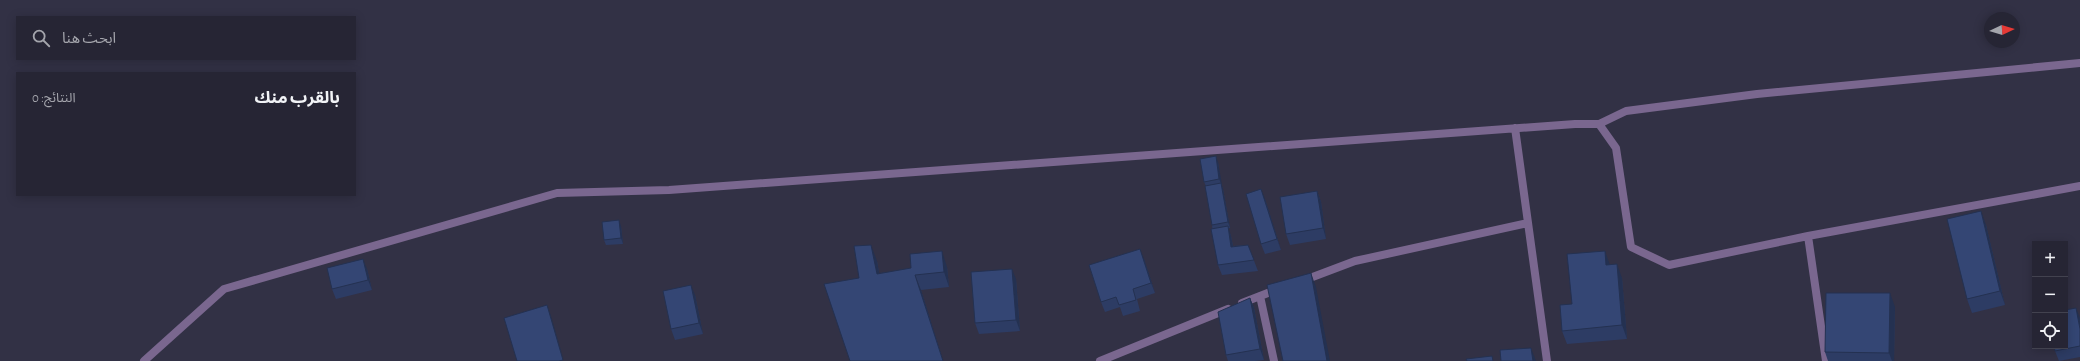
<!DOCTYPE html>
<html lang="ar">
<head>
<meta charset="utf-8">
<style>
  body { margin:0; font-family:"Alegreya Sans","Noto Sans Arabic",sans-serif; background:#323140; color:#f1f3f6; direction:rtl }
  .controls { position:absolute; right:12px; bottom:12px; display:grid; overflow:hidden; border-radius:0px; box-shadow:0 2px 10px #0003 }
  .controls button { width:36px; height:36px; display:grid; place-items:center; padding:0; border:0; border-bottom:1px solid #42424f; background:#262534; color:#f1f3f6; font:20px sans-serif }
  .compass { position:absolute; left:1984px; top:12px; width:36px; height:36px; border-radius:50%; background:#262534; box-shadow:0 2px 10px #0003; rotate:86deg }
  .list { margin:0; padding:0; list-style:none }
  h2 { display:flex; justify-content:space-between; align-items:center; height:52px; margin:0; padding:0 16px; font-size:17px }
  h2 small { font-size:13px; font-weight:400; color:#a4a5ac }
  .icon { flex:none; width:22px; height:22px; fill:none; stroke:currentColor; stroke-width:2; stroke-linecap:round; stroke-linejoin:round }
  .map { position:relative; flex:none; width:2080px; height:361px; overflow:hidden; direction:ltr }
  .search { position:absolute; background:#262534; box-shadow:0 2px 10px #0003; left:16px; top:16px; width:340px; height:44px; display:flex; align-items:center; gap:10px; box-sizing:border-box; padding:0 14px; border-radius:0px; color:#a4a5ac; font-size:15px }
  .panel { position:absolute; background:#262534; box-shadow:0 2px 10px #0003; left:16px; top:72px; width:340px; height:124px; border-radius:0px; direction:rtl }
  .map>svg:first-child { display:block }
</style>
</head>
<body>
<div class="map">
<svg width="2080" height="361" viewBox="0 0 2080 361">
  <rect width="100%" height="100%" fill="#323145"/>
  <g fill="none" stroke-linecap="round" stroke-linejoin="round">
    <path stroke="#7a678f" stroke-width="8" d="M 1599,124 L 1616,148 L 1631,247 L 1669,265 L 1808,236 L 2080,186
      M 1515,128 L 1547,361
      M 1808,236 L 1826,361
      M 1302,281 L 1355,261 L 1528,223
      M 1260,296 L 1274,361
      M 1242,303 L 1278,289
      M 144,361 L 224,289 L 557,193 L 669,190 L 1575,124 L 1599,124 L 1626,111 L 1757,94 L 2080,63
      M 1100,361 L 1228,309"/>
  </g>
  <path fill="#2d3c64" d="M 1218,162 L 1221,183 L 1223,189 L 1230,228 L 1228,228 L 1231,236 L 1233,246 L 1248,245 L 1258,271 L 1222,275 L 1218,265 L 1206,186 L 1204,182 Z
    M 1317,191 L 1321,202 L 1326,239 L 1290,245 L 1286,234 Z
    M 1265,199 L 1281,250 L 1265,254 L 1261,244 Z
    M 1986,225 L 2005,305 L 1972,313 L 1967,299 Z
    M 621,226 L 623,244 L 606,245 L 604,240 Z
    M 1144,259 L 1155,293 L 1137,299 L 1140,311 L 1123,316 L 1120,307 L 1105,312 L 1101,302 Z
    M 877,261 L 879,273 L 947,267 L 949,287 L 921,290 L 943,361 L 850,361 Z
    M 1610,264 L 1622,278 L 1627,339 L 1567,344 L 1562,331 L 1572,304 Z
    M 367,269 L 372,290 L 336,299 L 332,289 Z
    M 1016,279 L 1020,331 L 979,334 L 975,323 Z
    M 695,295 L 703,334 L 675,340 L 671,329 Z
    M 1250,298 L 1254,308 L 1264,360 L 1255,361 L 1228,361 L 1226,355 Z
    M 1895,307 L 1894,361 L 1828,361 L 1825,352 Z
    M 2080,318 L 2080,357 L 2059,361 L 2055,351 Z"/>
  <path fill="#243151" d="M 1216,156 L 1218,162 L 1222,185 L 1219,179 Z
    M 1221,183 L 1223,189 L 1230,228 L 1228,222 Z
    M 1261,189 L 1265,199 L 1281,250 L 1277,239 Z
    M 1317,191 L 1321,202 L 1326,239 L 1323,228 Z
    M 1981,211 L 1986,225 L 2005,305 L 2000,291 Z
    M 619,220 L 621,226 L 623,244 L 621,238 Z
    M 1228,226 L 1231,236 L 1235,257 L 1231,247 Z
    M 871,245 L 877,261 L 882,289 L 877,274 Z
    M 1140,249 L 1144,259 L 1155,293 L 1151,283 Z
    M 942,251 L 947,267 L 949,287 L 944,272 Z
    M 1605,251 L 1610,265 L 1606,265 Z
    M 363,259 L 367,269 L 372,290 L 368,280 Z
    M 1617,264 L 1622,278 L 1627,339 L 1622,325 Z
    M 1012,269 L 1016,279 L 1020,331 L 1016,320 Z
    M 1311,273 L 1316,287 L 1330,361 L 1327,361 Z
    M 915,275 L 921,290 L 943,361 Z
    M 691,285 L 695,295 L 703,334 L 699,323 Z
    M 1890,293 L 1895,307 L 1894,361 L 1892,361 L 1889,353 Z
    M 1250,298 L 1254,308 L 1264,360 L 1260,349 Z
    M 547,305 L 551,316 L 564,361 Z
    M 2076,308 L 2080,318 L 2080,329 Z
    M 1531,348 L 1536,361 L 1533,361 Z"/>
  <path fill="#344674" stroke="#243151" d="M 1216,156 L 1219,179 L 1204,182 L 1200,159 Z
    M 1221,183 L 1228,222 L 1212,225 L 1205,186 Z
    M 1261,189 L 1277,239 L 1261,244 L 1246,194 Z
    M 1317,191 L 1323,228 L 1286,234 L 1280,197 Z
    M 1981,211 L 2000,291 L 1967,299 L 1947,219 Z
    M 619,220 L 621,238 L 604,240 L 602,222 Z
    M 1228,226 L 1231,247 L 1248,245 L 1254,260 L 1218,265 L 1211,229 Z
    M 871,245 L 877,274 L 911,268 L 910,254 L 942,251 L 944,272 L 915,275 L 943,361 L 850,361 L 824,284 L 859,278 L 854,246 Z
    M 1140,249 L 1151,283 L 1133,289 L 1136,300 L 1119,305 L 1116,297 L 1101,302 L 1089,265 Z
    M 1605,251 L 1606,265 L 1617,264 L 1622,325 L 1562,331 L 1560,305 L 1572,304 L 1567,254 Z
    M 363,259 L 368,280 L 332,289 L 327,268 Z
    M 1012,269 L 1016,320 L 975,323 L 971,272 Z
    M 1311,273 L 1327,361 L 1283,361 L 1267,285 Z
    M 691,285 L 699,323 L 671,329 L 663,291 Z
    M 1826,293 L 1890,293 L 1889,353 L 1825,352 Z
    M 1250,298 L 1260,349 L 1226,355 L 1218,312 Z
    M 547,305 L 563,360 L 559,361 L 517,361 L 504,318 Z
    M 2076,308 L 2080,329 L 2080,346 L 2055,351 L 2054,346 L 2065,346 L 2065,310 Z
    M 1531,348 L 1533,361 L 1501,361 L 1500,350 Z
    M 1492,356 L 1493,361 L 1467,361 L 1466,359 Z"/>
</svg>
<div class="controls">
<button>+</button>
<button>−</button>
<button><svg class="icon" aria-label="locate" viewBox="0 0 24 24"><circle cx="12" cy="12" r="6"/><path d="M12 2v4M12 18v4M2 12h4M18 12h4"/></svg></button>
</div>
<svg class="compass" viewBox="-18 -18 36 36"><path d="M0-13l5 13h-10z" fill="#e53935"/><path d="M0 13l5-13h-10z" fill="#a4a5ac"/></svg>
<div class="search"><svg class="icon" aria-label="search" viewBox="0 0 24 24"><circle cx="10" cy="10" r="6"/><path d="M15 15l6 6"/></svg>ابحث هنا</div>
<section class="panel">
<h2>بالقرب منك<small>النتائج: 0</small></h2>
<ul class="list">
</ul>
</section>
</div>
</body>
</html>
